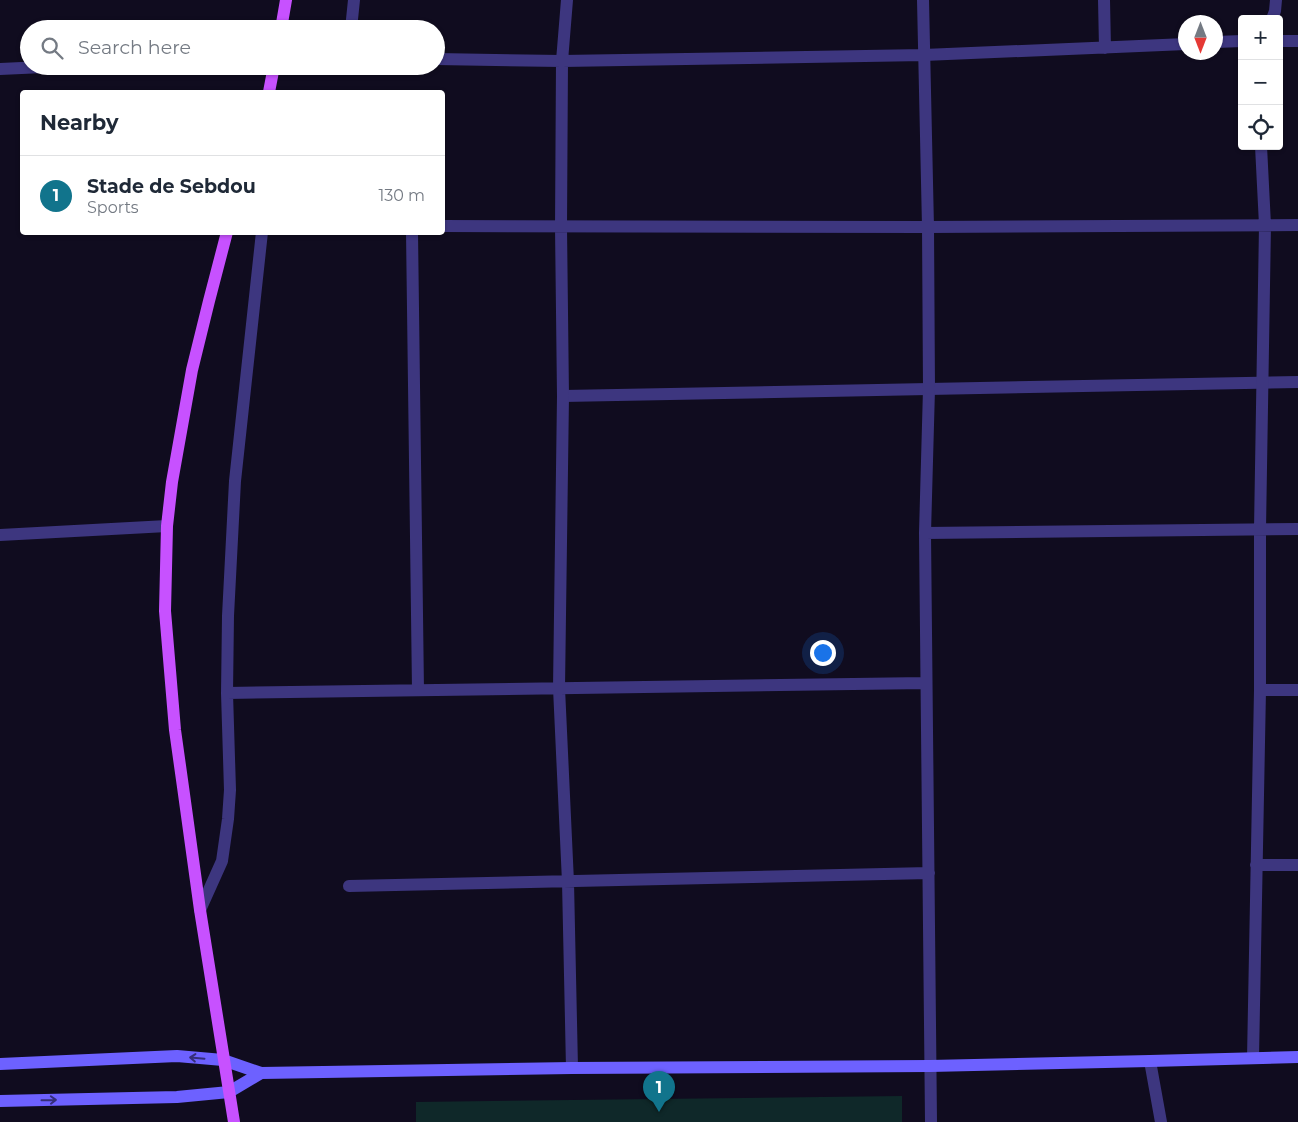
<!DOCTYPE html>
<html lang="en">
<head>
<meta charset="utf-8">
<style>
  body { margin:0; font-family:Montserrat,sans-serif; background:#f2f2f3; color:#1f2937 }
  .controls { position:absolute; right:15px; top:15px; display:grid; overflow:hidden; border-radius:5px; box-shadow:0 1px 4px #0004 }
  .controls button { width:45px; height:45px; display:grid; place-items:center; padding:0; border:0; border-bottom:1px solid #e0e1e3; background:#fff; color:#1f2937; font:25px sans-serif }
  .compass { position:absolute; left:1178px; top:15px; width:45px; height:45px; border-radius:50%; background:#fff; box-shadow:0 1px 4px #0004; rotate:180deg }
  .you { position:absolute; left:822px; top:652px; width:18px; height:18px; margin:-12px; border:4px solid #fff; border-radius:50%; background:#1a73e8; box-shadow:0 0 0 8px #1a73e833 }
  .badge { display:grid; place-items:center; width:32px; height:32px; border-radius:50%; background:#11748c; color:#fff; font-size:16px; font-weight:700 }
  .pin { position:absolute; translate:-50% -41px; filter:drop-shadow(0 1px 2px #0008) }
  .pin::after { content:''; position:absolute; top:26px; width:18px; height:15px; background:inherit; clip-path:polygon(0 0,100% 0,50% 100%) }
  .list { margin:0; padding:0; list-style:none }
  h2 { display:flex; justify-content:space-between; align-items:center; height:65px; margin:0; padding:0 20px; font-size:21px }
  h2 small { font-size:16px; font-weight:400; color:#747a83 }
  .list li { display:grid; grid-template-columns:32px 1fr auto; gap:15px; align-items:center; box-sizing:border-box; height:80px; padding:0 20px; border-top:1px solid #e0e1e3 }
  .list b { display:block; font-size:19px; white-space:nowrap }
  .list p { margin:0; font-size:16px; white-space:nowrap; color:#747a83 }
  .list em { font-size:16px; font-style:normal; color:#747a83 }
  .icon { flex:none; width:28px; height:28px; fill:none; stroke:currentColor; stroke-width:2; stroke-linecap:round; stroke-linejoin:round }
  .map { position:relative; flex:none; width:1298px; height:1122px; overflow:hidden }
  .search { position:absolute; background:#fff; box-shadow:0 1px 4px #0004; left:20px; top:20px; width:425px; height:55px; display:flex; align-items:center; gap:12px; box-sizing:border-box; padding:0 18px; border-radius:28px; color:#747a83; font-size:19px }
  .panel { position:absolute; background:#fff; box-shadow:0 1px 4px #0004; left:20px; top:90px; width:425px; height:145px; border-radius:5px }
  .map>svg:first-child { display:block }
</style>
</head>
<body>
<div class="map">
<svg width="1298" height="1122" viewBox="0 0 1298 1122">
  <rect width="100%" height="100%" fill="#100c1f"/>
  <path fill="#0f2829" d="M 902,1096 L 902,1122 L 416,1122 L 416,1102 Z"/>
  <g fill="none" stroke-linecap="round" stroke-linejoin="round">
    <path stroke="#3d367f" stroke-width="12" d="M 563,396 L 1298,382"/>
    <path stroke="#3d367f" stroke-width="12" d="M 567,0 L 562,61 L 561,227 L 563,396 L 559,688 L 568,882 L 572,1068
      M 923,0 L 928,227 L 929,389 L 925,533 L 931,1122
      M 1104,0 L 1105,48
      M 1272,19 L 1275,11 L 1276,0
      M 351,29 L 354,0
      M 1279,41 L 1298,41
      M 1216,42 L 1242,41
      M 436,59 L 562,61 L 924,55 L 1186,44
      M 0,69 L 65,66
      M 442,226 L 928,227 L 1298,225
      M 412,232 L 418,690
      M 925,533 L 1298,529
      M 0,535 L 167,526
      M 1260,690 L 1298,690
      M 227,693 L 926,683
      M 1256,865 L 1298,865
      M 349,886 L 929,873
      M 200,910 L 222,861 L 228,819 L 230,790 L 227,693 L 228,616 L 235,481 L 262,232
      M 1253,1058 L 1260,690 L 1260,529 L 1265,225 L 1261,146
      M 1150,1061 L 1161,1122"/>
    <path stroke="#6d61ff" stroke-width="12" d="M 0,1064 L 177,1056 L 223,1060 L 261,1073 L 572,1068 L 930,1066 L 1150,1061 L 1298,1057
      M 0,1101 L 177,1097 L 229,1092 L 261,1073"/>
    <path stroke="#c751ff" stroke-width="12" d="M 281,29 L 286,0
      M 269,92 L 274,66
      M 227,232 L 209,301 L 192,370 L 172,482 L 167,526 L 165,611 L 175,730 L 183,787 L 200,910 L 234,1122"/>
  </g>
  <defs><path id="oneway-shaft" d="M-6 0H5M1.5-3L5.5 0L1.5 3" fill="none" stroke-width="1.6" stroke-linecap="round" stroke-linejoin="round" transform="scale(1.25)"/></defs>
  <g stroke="#352e79">
    <use href="#oneway-shaft" transform="translate(197 1058) rotate(-175)"/>
    <use href="#oneway-shaft" transform="translate(49 1100) rotate(-1)"/>
  </g>
</svg>
<div class="controls">
<button>+</button>
<button>−</button>
<button><svg class="icon" aria-label="locate" viewBox="0 0 24 24"><circle cx="12" cy="12" r="6"/><path d="M12 2v4M12 18v4M2 12h4M18 12h4"/></svg></button>
</div>
<svg class="compass" viewBox="-18 -18 36 36"><path d="M0-13l5 13h-10z" fill="#e53935"/><path d="M0 13l5-13h-10z" fill="#747a83"/></svg>
<div class="you"></div>
<div class="pin badge" style="left:659px;top:1112px">1</div>
<div class="search"><svg class="icon" aria-label="search" viewBox="0 0 24 24"><circle cx="10" cy="10" r="6"/><path d="M15 15l6 6"/></svg>Search here</div>
<section class="panel">
<h2>Nearby<small></small></h2>
<ul class="list">
<li><span class="badge">1</span><div><b>Stade de Sebdou</b><p>Sports</p></div><em>130 m</em></li>
</ul>
</section>
</div>
</body>
</html>
